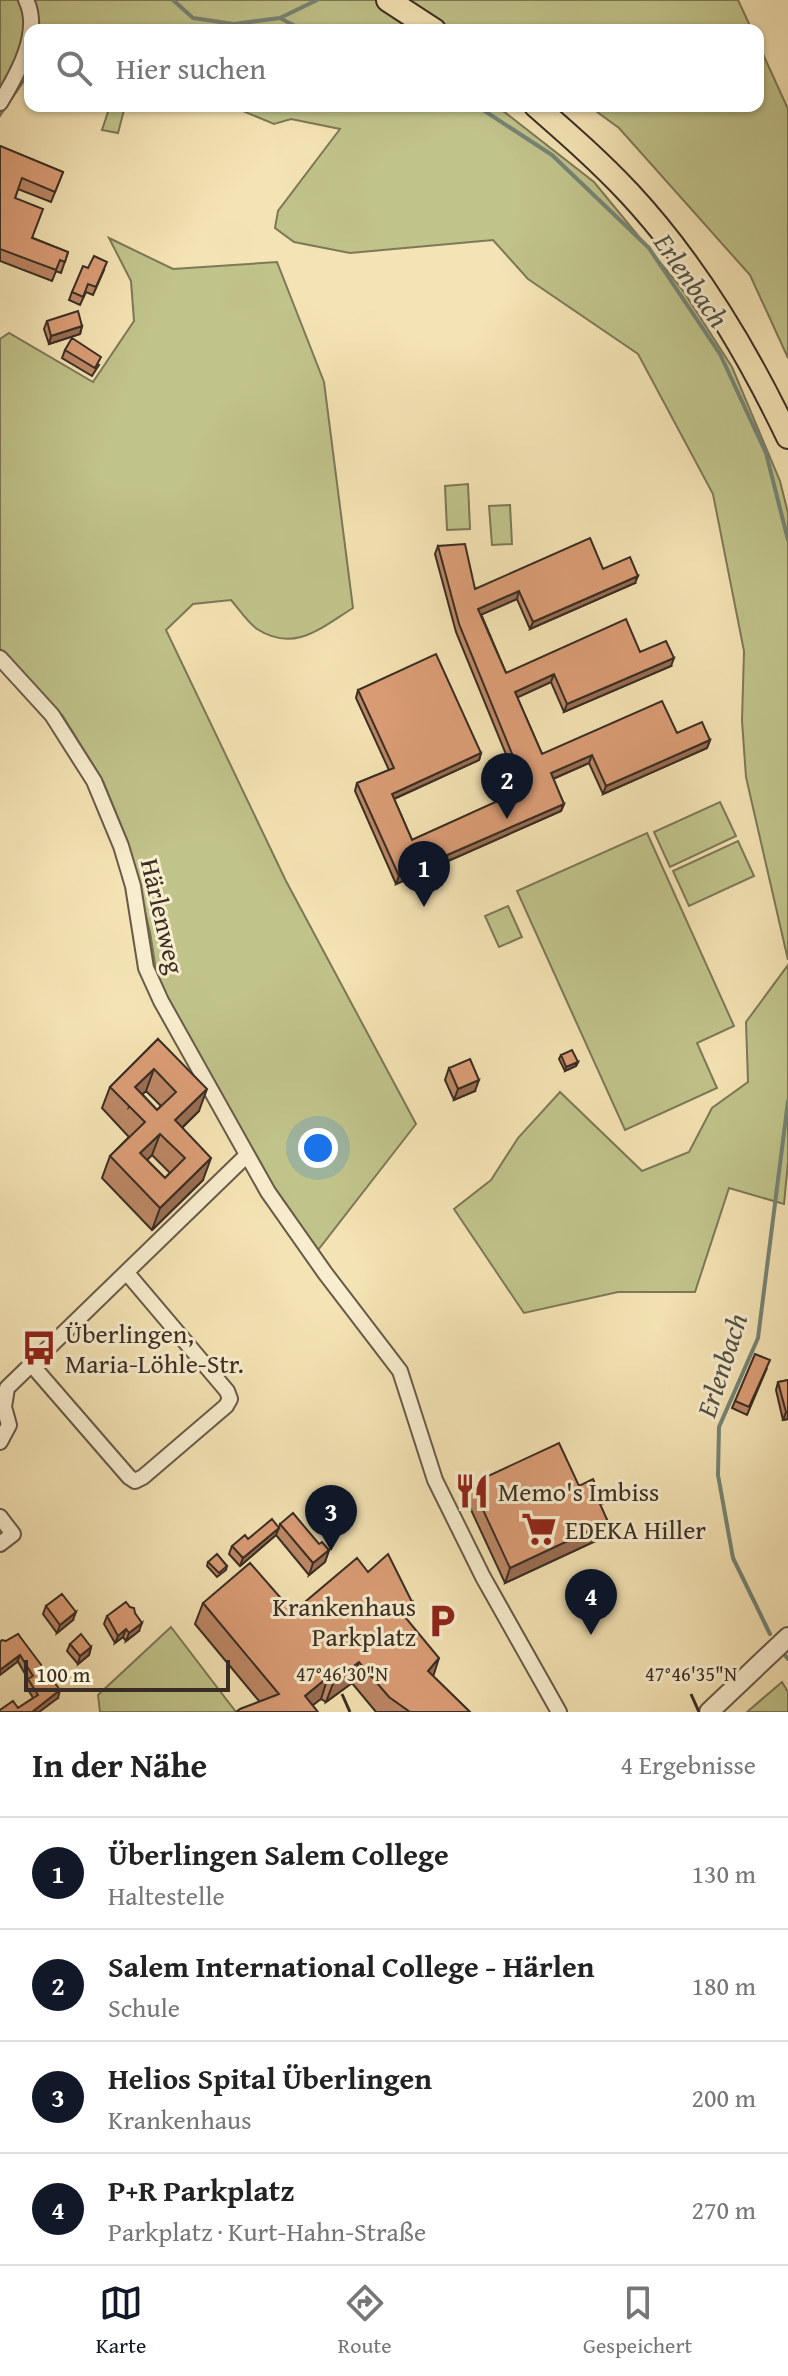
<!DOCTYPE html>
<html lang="de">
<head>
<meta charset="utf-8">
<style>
  body { margin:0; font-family:"Gentium Book Plus",serif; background:#f2f2f2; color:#222 }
  .scale { position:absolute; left:24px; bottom:20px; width:206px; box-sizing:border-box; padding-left:8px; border:4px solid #3a2e24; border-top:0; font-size:22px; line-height:28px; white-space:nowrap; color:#3a2e24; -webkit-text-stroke:6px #f8edce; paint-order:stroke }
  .you { position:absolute; left:318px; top:1148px; width:28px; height:28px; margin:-20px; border:6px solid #fff; border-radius:50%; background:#1a73e8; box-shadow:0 0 0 12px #1a73e833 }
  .badge { display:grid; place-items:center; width:52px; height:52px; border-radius:50%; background:#111827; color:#fff; font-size:26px; font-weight:700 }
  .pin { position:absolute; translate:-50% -66px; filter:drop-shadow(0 2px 4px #0008) }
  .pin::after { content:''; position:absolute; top:42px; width:28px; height:24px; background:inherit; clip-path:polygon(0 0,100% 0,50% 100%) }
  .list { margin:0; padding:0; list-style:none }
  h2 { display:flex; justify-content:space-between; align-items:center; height:104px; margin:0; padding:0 32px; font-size:34px }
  h2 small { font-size:26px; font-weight:400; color:#767676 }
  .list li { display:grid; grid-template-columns:52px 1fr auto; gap:24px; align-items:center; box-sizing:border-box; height:112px; padding:0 32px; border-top:2px solid #e0e0e0 }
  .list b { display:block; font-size:30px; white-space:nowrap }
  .list p { margin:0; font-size:26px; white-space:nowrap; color:#767676 }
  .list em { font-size:26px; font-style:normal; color:#767676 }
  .icon { flex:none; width:44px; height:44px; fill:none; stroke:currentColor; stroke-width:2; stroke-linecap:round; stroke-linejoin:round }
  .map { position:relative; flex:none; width:788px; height:1712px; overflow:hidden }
  .search { position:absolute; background:#fff; box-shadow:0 2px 6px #0004; left:24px; right:24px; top:24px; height:88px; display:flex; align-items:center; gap:20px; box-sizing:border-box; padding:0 28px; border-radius:16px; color:#767676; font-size:30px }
  .sheet { height:552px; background:#fff }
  nav { display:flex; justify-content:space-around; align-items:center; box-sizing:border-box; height:112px; border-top:2px solid #e0e0e0; background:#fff; font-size:22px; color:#767676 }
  nav a { display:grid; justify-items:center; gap:4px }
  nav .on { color:#111827 }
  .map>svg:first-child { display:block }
</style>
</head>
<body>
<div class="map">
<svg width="788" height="1712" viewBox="0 0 788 1712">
  <rect width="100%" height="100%" fill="#f4e3b4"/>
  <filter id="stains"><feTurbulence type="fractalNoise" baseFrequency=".0025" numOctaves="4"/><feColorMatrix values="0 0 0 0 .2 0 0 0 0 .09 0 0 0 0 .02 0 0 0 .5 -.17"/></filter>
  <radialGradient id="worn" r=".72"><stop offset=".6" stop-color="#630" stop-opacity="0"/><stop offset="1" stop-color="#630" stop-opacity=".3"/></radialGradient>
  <path fill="#c0c38a" stroke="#7d7857" stroke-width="2" d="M 0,0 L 738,0 L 752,30 L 30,30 L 30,79 L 26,78 L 0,116 Z
    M 758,43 L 788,109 L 788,358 L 750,275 L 619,128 L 589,106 L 758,106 Z
    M 110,106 L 125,106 L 118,133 L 102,130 Z
    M 231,106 L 498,107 L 594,182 L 682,289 L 732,367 L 780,481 L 788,513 L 788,960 L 746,777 L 742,721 L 744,651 L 713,494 L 638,354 L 528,279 L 493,240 L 350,253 L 294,242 L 275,228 L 278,211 L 340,129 L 291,119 L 274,124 Z
    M 109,238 L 173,269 L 277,262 L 324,382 L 353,608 C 321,628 294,653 257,629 C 247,622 239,609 231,600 L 193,604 L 166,630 L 286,881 L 416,1124 L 318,1250 L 267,1177 L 158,983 L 150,932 L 127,840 L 103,781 L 63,716 L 0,649 L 0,339 L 9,333 L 93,382 L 134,321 L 131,281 Z
    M 468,484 L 470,529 L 447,530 L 445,486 Z
    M 510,505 L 512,544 L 492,545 L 489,506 Z
    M 720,802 L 736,836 L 670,867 L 654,832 Z
    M 647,833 L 734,1026 L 697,1043 L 717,1088 L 625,1130 L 517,891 Z
    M 738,841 L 754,876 L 689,906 L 673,871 Z
    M 508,906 L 522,937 L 499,947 L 485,916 Z
    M 788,965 L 788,1162 L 784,1204 L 729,1188 L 695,1292 L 618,1292 L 524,1313 L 454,1209 L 491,1180 L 518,1138 L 560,1092 L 642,1171 L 689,1152 L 712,1108 L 748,1082 L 746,1022 Z
    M 171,1627 L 236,1712 L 100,1712 L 98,1695 Z
    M 782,1682 L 788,1692 L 788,1712 L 747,1712 Z"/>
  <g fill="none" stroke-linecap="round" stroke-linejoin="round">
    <path stroke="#758476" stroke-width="4" d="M 173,0 L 193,18 L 234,24 L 280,18 L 317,0
      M 280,18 L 295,26
      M 477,106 L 552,155 L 649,248 L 720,354 L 766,453 L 788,540
      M 770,1634 L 733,1558 L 718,1475 L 719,1427 L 758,1338 L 788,1101
      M 785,1655 L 788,1659"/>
    <g stroke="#685b48" stroke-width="18">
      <path id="minor" d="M 0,103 C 17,75 42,32 26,0
        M 0,658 L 52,715 L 94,781 L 121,846 L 133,886 L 146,968 L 161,1001 L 268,1192 L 325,1273 L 400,1371 L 435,1480 L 483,1577 L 559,1712
        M 31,1364 L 129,1477 L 135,1481 L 143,1477 L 226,1406 L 230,1399 L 227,1391 L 127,1273
        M 0,1442 L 9,1425 L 4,1407 L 7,1388 L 247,1155
        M 0,1517 L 13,1534 L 0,1544"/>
    </g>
    <g stroke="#685b48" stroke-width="22">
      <path id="tertiary" d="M 709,1712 L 788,1637"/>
    </g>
    <g stroke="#3a2e24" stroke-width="26">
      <path id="primary" d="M 388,0 L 434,30
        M 536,106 C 568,134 600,162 629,193 C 696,265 746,349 788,437"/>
    </g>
    <use href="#minor" stroke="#f8edce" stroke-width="14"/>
    <use href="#tertiary" stroke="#f8edce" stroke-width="18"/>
    <use href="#primary" stroke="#f4e3b4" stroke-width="22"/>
  </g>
  <path fill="#bc8765" stroke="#3a2e24" stroke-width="2" fill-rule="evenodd" d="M 0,146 L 63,172 L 51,202 L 18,189 L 15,198 L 33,238 L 68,252 L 61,273 L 56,271 L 52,281 L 0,261 Z
    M 88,268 L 104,270 L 93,295 L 86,292 L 80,305 L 69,300 L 72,292 Z
    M 47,321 L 82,326 L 80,334 L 49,344 L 44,329 Z
    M 65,350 L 99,365 L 92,376 L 62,358 Z
    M 438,546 L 475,589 L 603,569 L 635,583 L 530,629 L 517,599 L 481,614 L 506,673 L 640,652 L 671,666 L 564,712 L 551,682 L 517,697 L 542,754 L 677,733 L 710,740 L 707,748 L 603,794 L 589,763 L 553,779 L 564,804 L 561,811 L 396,884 L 355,791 L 357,783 L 389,770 L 356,698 L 358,690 L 481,753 L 479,760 L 394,799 L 412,840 L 521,791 L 456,632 L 435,554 Z
    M 158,1039 L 199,1111 L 182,1128 L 203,1180 L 152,1230 L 102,1178 L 110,1156 L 129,1137 L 102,1108 L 110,1087 ZM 146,1091 L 161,1106 L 157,1110 L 142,1094 ZM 152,1155 L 170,1173 L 165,1178 L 147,1160 Z
    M 561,1055 L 578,1062 L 576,1066 L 565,1071 L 559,1059 Z
    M 449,1068 L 475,1091 L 454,1100 L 445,1080 Z
    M 767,1368 L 747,1415 L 732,1408 L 735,1401 Z
    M 788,1380 L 788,1419 L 783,1420 L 776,1390 L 778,1382 Z
    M 471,1484 L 579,1486 L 602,1509 L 608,1522 L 602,1538 L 505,1583 L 466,1499 Z
    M 280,1524 L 329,1550 L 325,1562 L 309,1575 L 276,1535 L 240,1566 L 229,1554 L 232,1546 L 279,1528 Z
    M 208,1562 L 227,1566 L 226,1570 L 217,1577 L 207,1566 Z
    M 203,1603 L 293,1612 L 406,1618 L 433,1676 L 470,1712 L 376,1712 L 352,1683 L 326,1702 L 321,1699 L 259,1701 L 195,1624 Z
    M 46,1606 L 73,1620 L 57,1633 L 43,1614 Z
    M 107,1616 L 139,1631 L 126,1641 L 123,1637 L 115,1643 L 104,1624 Z
    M 18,1634 L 58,1698 L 18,1708 L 33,1698 L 26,1686 L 28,1679 L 6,1641 Z
    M 70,1644 L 91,1647 L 89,1655 L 78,1664 L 67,1651 Z"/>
  <path fill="#996e53" stroke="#3a2e24" stroke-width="2" d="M 82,326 L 80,334 L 49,344 L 51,336 Z
    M 638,576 L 635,583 L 530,629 L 533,622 Z
    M 519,591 L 517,599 L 476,617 L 478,609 Z
    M 674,658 L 671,666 L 564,712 L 567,704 Z
    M 554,674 L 551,682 L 512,700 L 515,692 Z
    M 710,740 L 707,748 L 603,794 L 606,786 Z
    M 481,753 L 479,760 L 389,801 L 392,794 Z
    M 592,755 L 589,763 L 548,781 L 551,773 Z
    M 564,804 L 561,811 L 396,884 L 399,876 Z
    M 578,1062 L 576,1066 L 565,1071 L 566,1067 Z
    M 154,1069 L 146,1091 L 129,1107 L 135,1087 Z
    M 479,1080 L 475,1091 L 454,1100 L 458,1089 Z
    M 207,1089 L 199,1111 L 167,1142 L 175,1120 Z
    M 160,1134 L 152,1155 L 132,1175 L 140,1153 Z
    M 211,1158 L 203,1180 L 152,1230 L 160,1208 Z
    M 786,1412 L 788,1412 L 788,1419 L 783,1420 Z
    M 608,1522 L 602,1538 L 505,1583 L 510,1568 Z
    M 279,1528 L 276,1535 L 240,1566 L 243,1558 Z
    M 329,1550 L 325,1562 L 309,1575 L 313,1563 Z
    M 412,1602 L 404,1623 L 400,1611 Z
    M 76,1612 L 73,1620 L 57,1633 L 60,1625 Z
    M 142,1623 L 139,1631 L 126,1641 L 129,1633 Z
    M 126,1629 L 123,1637 L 115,1643 L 118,1636 Z
    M 91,1647 L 89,1655 L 78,1664 L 80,1656 Z
    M 20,1655 L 17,1662 L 0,1675 L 0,1670 Z
    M 439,1658 L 432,1680 L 428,1671 Z
    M 359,1662 L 352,1683 L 326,1702 L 334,1681 Z
    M 328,1677 L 321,1699 L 304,1712 L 305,1696 Z
    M 60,1690 L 58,1698 L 39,1712 L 32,1712 Z"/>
  <path fill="#db9d76" stroke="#3a2e24" stroke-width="2" fill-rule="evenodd" d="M 0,146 L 63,172 L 55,192 L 22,178 L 15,198 L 43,209 L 32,238 L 68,252 L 65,262 L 60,260 L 56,270 L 0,249 Z
    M 94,256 L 107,262 L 96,287 L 88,284 L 83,297 L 72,292 L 83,266 L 88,268 Z
    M 78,311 L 82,326 L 51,336 L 47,321 Z
    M 72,338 L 101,357 L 95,368 L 65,350 Z
    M 590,538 L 603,569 L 630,557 L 638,576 L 533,622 L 519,591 L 478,609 L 506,673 L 626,619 L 640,652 L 666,641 L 674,658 L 567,704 L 554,674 L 515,692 L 542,754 L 662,701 L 677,733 L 702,722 L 710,740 L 606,786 L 592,755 L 551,773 L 564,804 L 399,876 L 357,783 L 394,768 L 358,690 L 436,654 L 481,753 L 392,794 L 412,840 L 526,788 L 459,624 L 438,546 L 465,544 L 475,589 Z
    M 158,1039 L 207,1089 L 175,1120 L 211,1158 L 160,1208 L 110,1156 L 145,1122 L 110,1087 ZM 154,1069 L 176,1092 L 157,1110 L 135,1087 ZM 160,1134 L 185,1158 L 165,1178 L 140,1153 Z
    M 572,1050 L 578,1062 L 566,1067 L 561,1055 Z
    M 470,1059 L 479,1080 L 458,1089 L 449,1068 Z
    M 755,1354 L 770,1360 L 749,1407 L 735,1401 Z
    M 788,1380 L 788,1412 L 786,1412 L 778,1382 Z
    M 559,1443 L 579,1486 L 593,1479 L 604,1503 L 600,1504 L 608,1522 L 510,1568 L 471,1484 Z
    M 293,1513 L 319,1544 L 322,1542 L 329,1550 L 313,1563 L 280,1524 Z
    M 272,1519 L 279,1528 L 243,1558 L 232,1546 L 245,1535 L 248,1539 Z
    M 217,1554 L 227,1566 L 219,1573 L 208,1562 Z
    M 388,1554 L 412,1602 L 400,1611 L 439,1658 L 428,1671 L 470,1712 L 410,1712 L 389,1697 L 359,1662 L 334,1681 L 328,1677 L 305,1696 L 318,1712 L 236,1712 L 240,1709 L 279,1694 L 203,1603 L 250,1563 L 293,1612 L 357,1558 L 368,1572 Z
    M 62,1594 L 76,1612 L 60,1625 L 46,1606 Z
    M 126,1602 L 130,1607 L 134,1608 L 135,1613 L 142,1623 L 129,1633 L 126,1629 L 118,1636 L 107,1616 Z
    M 18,1634 L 60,1690 L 32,1712 L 0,1712 L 0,1710 L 13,1701 L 18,1708 L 38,1695 L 28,1679 L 33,1676 L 20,1655 L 0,1670 L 0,1642 L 2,1640 L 6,1641 Z
    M 81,1634 L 91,1647 L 80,1656 L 70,1644 Z"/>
  <path fill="none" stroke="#3a2e24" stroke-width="3" d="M 342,1694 L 350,1712M 691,1694 L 699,1712"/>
  <defs>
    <g id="bus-bare" transform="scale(2.76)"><path d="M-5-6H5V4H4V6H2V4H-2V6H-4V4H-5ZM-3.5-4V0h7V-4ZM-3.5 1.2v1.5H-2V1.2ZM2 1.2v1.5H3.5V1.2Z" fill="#8f2418" stroke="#f8edce" stroke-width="2.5" paint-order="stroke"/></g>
    <g id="restaurant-bare" transform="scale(2.76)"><path d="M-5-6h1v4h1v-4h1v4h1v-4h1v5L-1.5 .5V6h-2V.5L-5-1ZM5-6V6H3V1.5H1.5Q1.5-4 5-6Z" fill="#8f2418" stroke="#f8edce" stroke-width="2.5" paint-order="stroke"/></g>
    <g id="supermarket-bare" transform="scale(2.76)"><path d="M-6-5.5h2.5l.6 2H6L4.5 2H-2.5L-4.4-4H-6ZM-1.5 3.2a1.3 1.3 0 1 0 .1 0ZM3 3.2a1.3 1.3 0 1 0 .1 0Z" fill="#8f2418" stroke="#f8edce" stroke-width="2.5" paint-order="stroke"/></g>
    <g id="parking-bare" transform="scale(2.76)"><path d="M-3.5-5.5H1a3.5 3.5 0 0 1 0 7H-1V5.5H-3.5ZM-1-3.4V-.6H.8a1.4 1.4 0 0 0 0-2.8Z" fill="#8f2418" stroke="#f8edce" stroke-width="2.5" paint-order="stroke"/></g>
  </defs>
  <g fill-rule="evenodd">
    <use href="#bus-bare" x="39" y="1348"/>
    <use href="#restaurant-bare" x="472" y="1491"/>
    <use href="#supermarket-bare" x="539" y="1529"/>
    <use href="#parking-bare" x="442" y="1621"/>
  </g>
  <g text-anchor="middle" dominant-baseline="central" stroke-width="6" stroke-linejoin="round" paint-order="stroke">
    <g font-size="26" fill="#3a2e24" stroke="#f8edce">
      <text transform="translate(163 916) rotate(77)">Härlenweg</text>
    </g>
    <g font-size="26" fill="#3a2e24" stroke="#f8edce" text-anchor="start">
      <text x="65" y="1333">Überlingen,<tspan x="65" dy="30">Maria-Löhle-Str.</tspan></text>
      <text x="498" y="1491">Memo's Imbiss</text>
      <text x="565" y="1529">EDEKA Hiller</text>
      <text x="416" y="1606" text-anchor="end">Krankenhaus<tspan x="416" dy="30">Parkplatz</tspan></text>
    </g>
    <g font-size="28" font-style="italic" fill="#525246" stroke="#f8edce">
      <text transform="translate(692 280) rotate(55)">Erlenbach</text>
      <text transform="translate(721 1365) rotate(-72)">Erlenbach</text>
    </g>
  </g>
  <g font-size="20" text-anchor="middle" fill="#3a2e24" stroke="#f8edce" stroke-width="6" stroke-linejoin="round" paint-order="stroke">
    <text x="342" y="1681">47°46'30"N</text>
    <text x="691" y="1681">47°46'35"N</text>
  </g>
  <rect width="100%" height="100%" filter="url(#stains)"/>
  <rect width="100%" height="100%" fill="url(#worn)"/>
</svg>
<div class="scale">100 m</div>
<div class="you"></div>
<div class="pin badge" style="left:424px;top:907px">1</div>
<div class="pin badge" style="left:507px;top:819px">2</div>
<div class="pin badge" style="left:331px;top:1551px">3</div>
<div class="pin badge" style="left:591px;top:1635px">4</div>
<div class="search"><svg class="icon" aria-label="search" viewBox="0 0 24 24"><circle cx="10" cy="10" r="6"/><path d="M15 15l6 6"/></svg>Hier suchen</div>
</div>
<section class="sheet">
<h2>In der Nähe<small>4 Ergebnisse</small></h2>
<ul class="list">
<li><span class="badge">1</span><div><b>Überlingen Salem College</b><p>Haltestelle</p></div><em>130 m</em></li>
<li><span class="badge">2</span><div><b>Salem International College - Härlen</b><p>Schule</p></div><em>180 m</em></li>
<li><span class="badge">3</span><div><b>Helios Spital Überlingen</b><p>Krankenhaus</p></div><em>200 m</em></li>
<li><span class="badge">4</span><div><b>P+R Parkplatz</b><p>Parkplatz · Kurt-Hahn-Straße</p></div><em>270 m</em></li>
</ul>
</section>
<nav>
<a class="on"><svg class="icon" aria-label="map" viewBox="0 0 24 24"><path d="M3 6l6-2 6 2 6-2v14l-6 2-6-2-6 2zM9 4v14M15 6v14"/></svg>Karte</a>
<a><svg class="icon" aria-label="directions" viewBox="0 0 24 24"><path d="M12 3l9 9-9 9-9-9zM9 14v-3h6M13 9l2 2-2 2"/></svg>Route</a>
<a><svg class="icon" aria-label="saved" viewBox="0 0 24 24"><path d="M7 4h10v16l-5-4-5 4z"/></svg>Gespeichert</a>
</nav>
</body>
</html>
